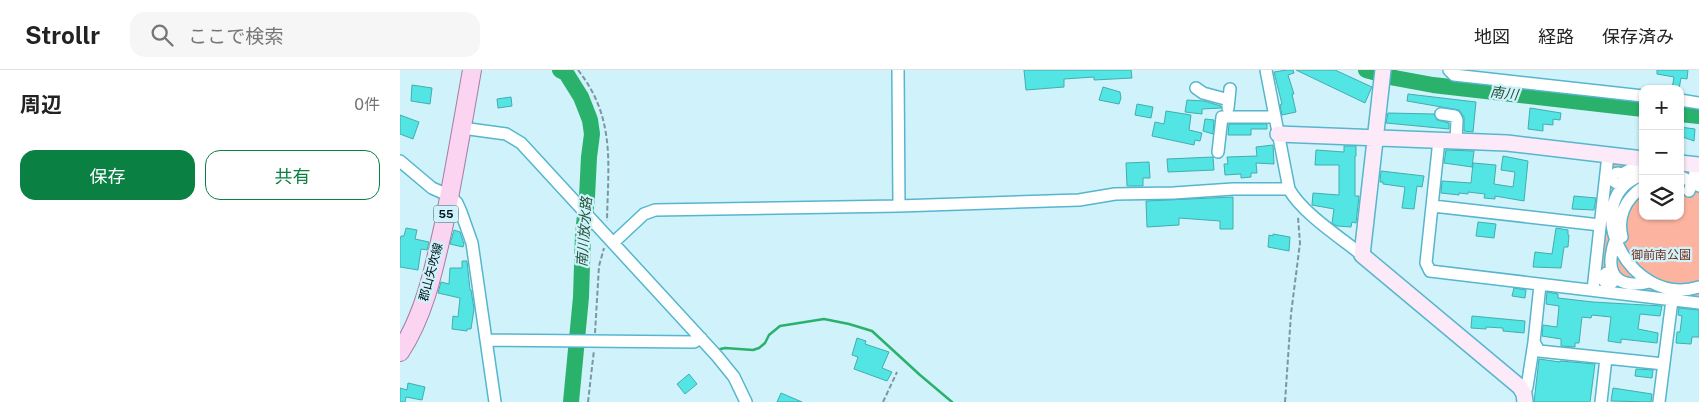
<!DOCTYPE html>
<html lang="ja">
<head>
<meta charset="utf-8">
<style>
  body { margin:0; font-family:"Public Sans","Noto Sans JP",sans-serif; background:#f6f6f6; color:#222 }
  .controls { position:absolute; right:15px; top:15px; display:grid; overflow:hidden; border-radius:10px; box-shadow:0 1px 4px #0004 }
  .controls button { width:45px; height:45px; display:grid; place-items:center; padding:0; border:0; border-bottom:1px solid #e0e0e0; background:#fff; color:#222; font:25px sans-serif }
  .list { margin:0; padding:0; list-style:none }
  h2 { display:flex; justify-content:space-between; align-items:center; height:65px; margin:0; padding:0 20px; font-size:21px }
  h2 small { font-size:16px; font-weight:400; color:#767676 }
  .actions { display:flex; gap:10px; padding:15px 20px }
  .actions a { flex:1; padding:11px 0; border:1px solid #0b8043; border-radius:15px; text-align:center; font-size:18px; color:#0b8043 }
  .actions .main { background:#0b8043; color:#fff }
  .icon { flex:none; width:28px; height:28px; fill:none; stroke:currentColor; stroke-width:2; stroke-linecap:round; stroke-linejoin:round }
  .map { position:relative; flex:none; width:1299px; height:332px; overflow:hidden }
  header { display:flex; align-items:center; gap:30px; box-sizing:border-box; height:70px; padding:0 25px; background:#fff; border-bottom:1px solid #e0e0e0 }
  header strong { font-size:24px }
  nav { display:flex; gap:28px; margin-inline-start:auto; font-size:18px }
  .search { width:350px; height:45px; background:#f6f6f6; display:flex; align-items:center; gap:12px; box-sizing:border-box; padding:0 18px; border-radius:15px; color:#767676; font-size:19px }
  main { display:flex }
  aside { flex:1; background:#fff }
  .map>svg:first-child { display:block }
</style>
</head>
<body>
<header>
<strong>Strollr</strong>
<div class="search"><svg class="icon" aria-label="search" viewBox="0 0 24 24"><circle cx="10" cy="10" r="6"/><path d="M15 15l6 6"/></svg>ここで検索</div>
<nav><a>地図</a><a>経路</a><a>保存済み</a></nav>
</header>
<main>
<aside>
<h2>周辺<small>0件</small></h2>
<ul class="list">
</ul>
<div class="actions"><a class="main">保存</a><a>共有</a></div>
</aside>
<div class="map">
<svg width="1299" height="332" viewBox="0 0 1299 332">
  <rect width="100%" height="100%" fill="#cff2fb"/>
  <path fill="#fcb4a1" d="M 1213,89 L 1243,93 L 1243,146 L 1280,146 L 1280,97 L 1299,100 L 1299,227 L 1200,216 L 1198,210 Z"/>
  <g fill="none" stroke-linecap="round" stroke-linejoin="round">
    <path stroke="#2ab16b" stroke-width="2.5" d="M 316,280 L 325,278 L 353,280 L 359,278 L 365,273 L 369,265 L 380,256 L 424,249 L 449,254 L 472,261 L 520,305 L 552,332"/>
    <path stroke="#2ab16b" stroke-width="16" d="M 160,0 L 166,3 L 181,27 L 190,50 L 192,64 L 189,87 L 187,127 L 183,164 L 181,227 L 171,332
      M 966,0 L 995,8 L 1033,15 L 1243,39
      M 1280,44 L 1299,46"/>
  </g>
  <path fill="#53e4e4" stroke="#44adad" d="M 624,0 L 731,0 L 732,8 L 694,10 L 694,7 L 664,9 L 664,17 L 626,20 Z
    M 887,0 L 893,0 L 894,3 L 888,5 L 894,24 L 892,24 L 896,42 L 882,45 L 880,35 L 882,34 L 874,2 Z
    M 896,0 L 935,0 L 972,17 L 971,19 L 965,33 Z
    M 1257,0 L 1288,0 L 1287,9 L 1281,8 L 1279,19 L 1272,19 L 1274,7 L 1257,4 Z
    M 12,15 L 32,18 L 30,34 L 11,31 Z
    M 703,17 L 720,22 L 721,28 L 719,34 L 699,30 Z
    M 1008,24 L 1076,32 L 1073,62 L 1064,61 L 1064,47 L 1059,40 L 1007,31 Z
    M 111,27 L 112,36 L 98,38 L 97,29 Z
    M 787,30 L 804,31 L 821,36 L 821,38 L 802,39 L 802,44 L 785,42 Z
    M 737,34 L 753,37 L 751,48 L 735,45 Z
    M 1130,38 L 1161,43 L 1160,50 L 1153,49 L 1153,55 L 1143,54 L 1143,61 L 1128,59 Z
    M 766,41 L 791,45 L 789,60 L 802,63 L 800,71 L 795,70 L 794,75 L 752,66 L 755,52 L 764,54 Z
    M 988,43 L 1034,44 L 1037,50 L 1049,53 L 1049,59 L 986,53 Z
    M 0,45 L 19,52 L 13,69 L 0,64 Z
    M 805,49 L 814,50 L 813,64 L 803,61 Z
    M 829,54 L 867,54 L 867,59 L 851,59 L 851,65 L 828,65 Z
    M 1280,57 L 1295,59 L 1294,71 L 1280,66 Z
    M 873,75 L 874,94 L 856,93 L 857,103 L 851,103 L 851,107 L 841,108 L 841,104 L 825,105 L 824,94 L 828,94 L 827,87 L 857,86 L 856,77 Z
    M 944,76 L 956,76 L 956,86 L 955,86 L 955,126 L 959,126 L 956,153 L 952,152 L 951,157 L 937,156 L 932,153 L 934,139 L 912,135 L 913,123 L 939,125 L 939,95 L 915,95 L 916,80 L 944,82 Z
    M 1046,80 L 1074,81 L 1072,97 L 1044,93 Z
    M 1103,86 L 1128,91 L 1124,131 L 1095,126 L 1095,129 L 1084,128 L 1085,124 L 1068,122 L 1068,124 L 1059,123 L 1059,125 L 1041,123 L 1042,111 L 1071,113 L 1073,93 L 1096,95 L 1094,114 L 1113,117 L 1115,102 L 1101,100 Z
    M 813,87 L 814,100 L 768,102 L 767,89 Z
    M 749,92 L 750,108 L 743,108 L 743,116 L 727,116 L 726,93 Z
    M 981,101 L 1024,106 L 1022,117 L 1017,116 L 1014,139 L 1002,138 L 1005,117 L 983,114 L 983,112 L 980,112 Z
    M 1174,126 L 1196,128 L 1194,140 L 1172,139 Z
    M 833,127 L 833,159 L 820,159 L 820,151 L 779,148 L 779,155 L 747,157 L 746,131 Z
    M 1078,152 L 1096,154 L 1094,168 L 1076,166 Z
    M 6,158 L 17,160 L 15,169 L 29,172 L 27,180 L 21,179 L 18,200 L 0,197 L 0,170 L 1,166 L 4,166 Z
    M 1156,158 L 1168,160 L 1168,165 L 1169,165 L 1168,177 L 1164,177 L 1161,198 L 1133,197 L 1135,182 L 1152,184 Z
    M 54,160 L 60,162 L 64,174 L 63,177 L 50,174 Z
    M 873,164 L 890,167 L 889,181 L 868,177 L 869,165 L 873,166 Z
    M 62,191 L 67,191 L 70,220 L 71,220 L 74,239 L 71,259 L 67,259 L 67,261 L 52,259 L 53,246 L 58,247 L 60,228 L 38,223 L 41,212 L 49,214 L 50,198 L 62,198 Z
    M 1114,218 L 1126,220 L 1125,228 L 1112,226 Z
    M 1147,222 L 1158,224 L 1158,228 L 1193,232 L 1262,236 L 1260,246 L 1240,244 L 1238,259 L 1258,263 L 1257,273 L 1221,269 L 1221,273 L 1208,271 L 1211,247 L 1192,245 L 1191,248 L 1182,247 L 1179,273 L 1175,273 L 1175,277 L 1161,276 L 1161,269 L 1142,266 L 1143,255 L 1157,257 L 1159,236 L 1146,234 Z
    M 1279,238 L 1299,240 L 1299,267 L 1292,267 L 1291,274 L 1276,273 L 1277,262 L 1280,262 L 1282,246 L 1278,245 Z
    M 1072,246 L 1125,251 L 1124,263 L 1103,261 L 1103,258 L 1086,257 L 1086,259 L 1071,258 Z
    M 457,268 L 466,271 L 465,274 L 489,282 L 482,298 L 492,302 L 487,311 L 454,299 L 458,287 L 452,285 Z
    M 1139,289 L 1160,292 L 1160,291 L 1195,294 L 1190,332 L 1134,332 Z
    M 1236,299 L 1253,300 L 1252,308 L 1235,306 Z
    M 289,304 L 297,314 L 285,324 L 277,314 Z
    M 8,313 L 25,317 L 22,330 L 6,327 L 5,332 L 0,332 L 0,318 L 7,320 Z
    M 1213,318 L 1252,324 L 1251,332 L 1211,331 Z
    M 381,323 L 402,332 L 377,332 Z"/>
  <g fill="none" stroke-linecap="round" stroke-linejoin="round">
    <g stroke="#56b6cd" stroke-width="14">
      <path id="street" d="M 866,0 L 889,119 C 901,142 941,168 962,185
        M 1049,0 L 1054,5 L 1243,26
        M 796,18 L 803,23 L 829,30
        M 1280,30 L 1299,33
        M 828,38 L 830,19
        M 1041,44 L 1055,46 L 1057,50 L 1056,71
        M 62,58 L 106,64 L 121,73 L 317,286 L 334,307 L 346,332
        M 1039,70 L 1026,193 L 1030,201 L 1299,233
        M 818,82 L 822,47 L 874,47
        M 0,91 L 32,118 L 50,126 L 57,133 L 61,142 L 72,173 L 95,332
        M1213 108a5 5 0 1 1 10 0a5 5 0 1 1-10 0Z
        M 1222,104 L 1233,98 L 1243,95
        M 1243,105 C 1176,126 1227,239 1299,217
        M 1280,106 L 1299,116
        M 1289,121 L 1294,108 L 1296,95
        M 499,136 L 679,130 L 715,124 L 774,123 L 833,119 L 889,119
        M 1033,136 L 1200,155
        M 1222,167 C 1217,147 1225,129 1243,117
        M 1216,170 C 1213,174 1213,177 1212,182 C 1206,211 1225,218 1250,212
        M 213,173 L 244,144 L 255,140 L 499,136 L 498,0
        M1203.5 208a5.5 5.5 0 1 1 11 0a5.5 5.5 0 1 1-11 0Z
        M 1140,215 L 1134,272 L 1139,281 L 1264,294
        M 1193,220 L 1208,85
        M 86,270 L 294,272 L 301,268
        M 1124,324 L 1127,317 L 1134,272
        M 1201,332 L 1206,288
        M 1259,332 L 1272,230"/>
    </g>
    <g stroke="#56b6cd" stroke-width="18">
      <path id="secondary" d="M 983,0 L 962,185 L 1120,317 L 1124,324 L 1125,332
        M 878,64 L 1107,73 L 1243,89
        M 1280,93 L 1299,95"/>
    </g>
    <g stroke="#a27fa0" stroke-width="20">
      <path id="primary" d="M 0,282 C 25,244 34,198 44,154 C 54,103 63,51 72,0"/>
    </g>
    <path stroke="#7b979f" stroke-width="2" stroke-dasharray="5 2.5" stroke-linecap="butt" d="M 178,0 C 216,48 208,95 207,151
      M 195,263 L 199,196 L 204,178
      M 188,332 L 194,280
      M 483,332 L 497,302
      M 885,332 L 891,244 L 900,173 L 898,147"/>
    <use href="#street" stroke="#fff" stroke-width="11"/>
    <use href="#secondary" stroke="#fdeaf8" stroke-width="15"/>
    <use href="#primary" stroke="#fbd4f2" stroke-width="18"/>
  </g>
  <g text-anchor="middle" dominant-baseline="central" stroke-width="4.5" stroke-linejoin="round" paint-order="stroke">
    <rect fill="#cff2fb" stroke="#40575d" stroke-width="1" x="33.5" y="135.5" width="25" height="17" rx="4"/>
    <g font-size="11" font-weight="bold" fill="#021419">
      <text x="46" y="144">55</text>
    </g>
    <g font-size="12" fill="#772c1a" stroke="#cff2fb">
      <text x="1261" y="185">御前南公園</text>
    </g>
    <g font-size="12" fill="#021419" stroke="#cff2fb">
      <text transform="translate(31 202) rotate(-75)">郡山矢吹線</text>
    </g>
    <g font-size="14" font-style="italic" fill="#235437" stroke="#cff2fb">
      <text transform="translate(1104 23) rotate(7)">南川</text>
      <text transform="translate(184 162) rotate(-86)">南川放水路</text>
    </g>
  </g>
</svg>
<div class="controls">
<button>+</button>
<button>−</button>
<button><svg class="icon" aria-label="layers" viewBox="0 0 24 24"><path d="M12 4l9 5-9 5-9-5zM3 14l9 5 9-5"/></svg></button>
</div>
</div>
</main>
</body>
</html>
